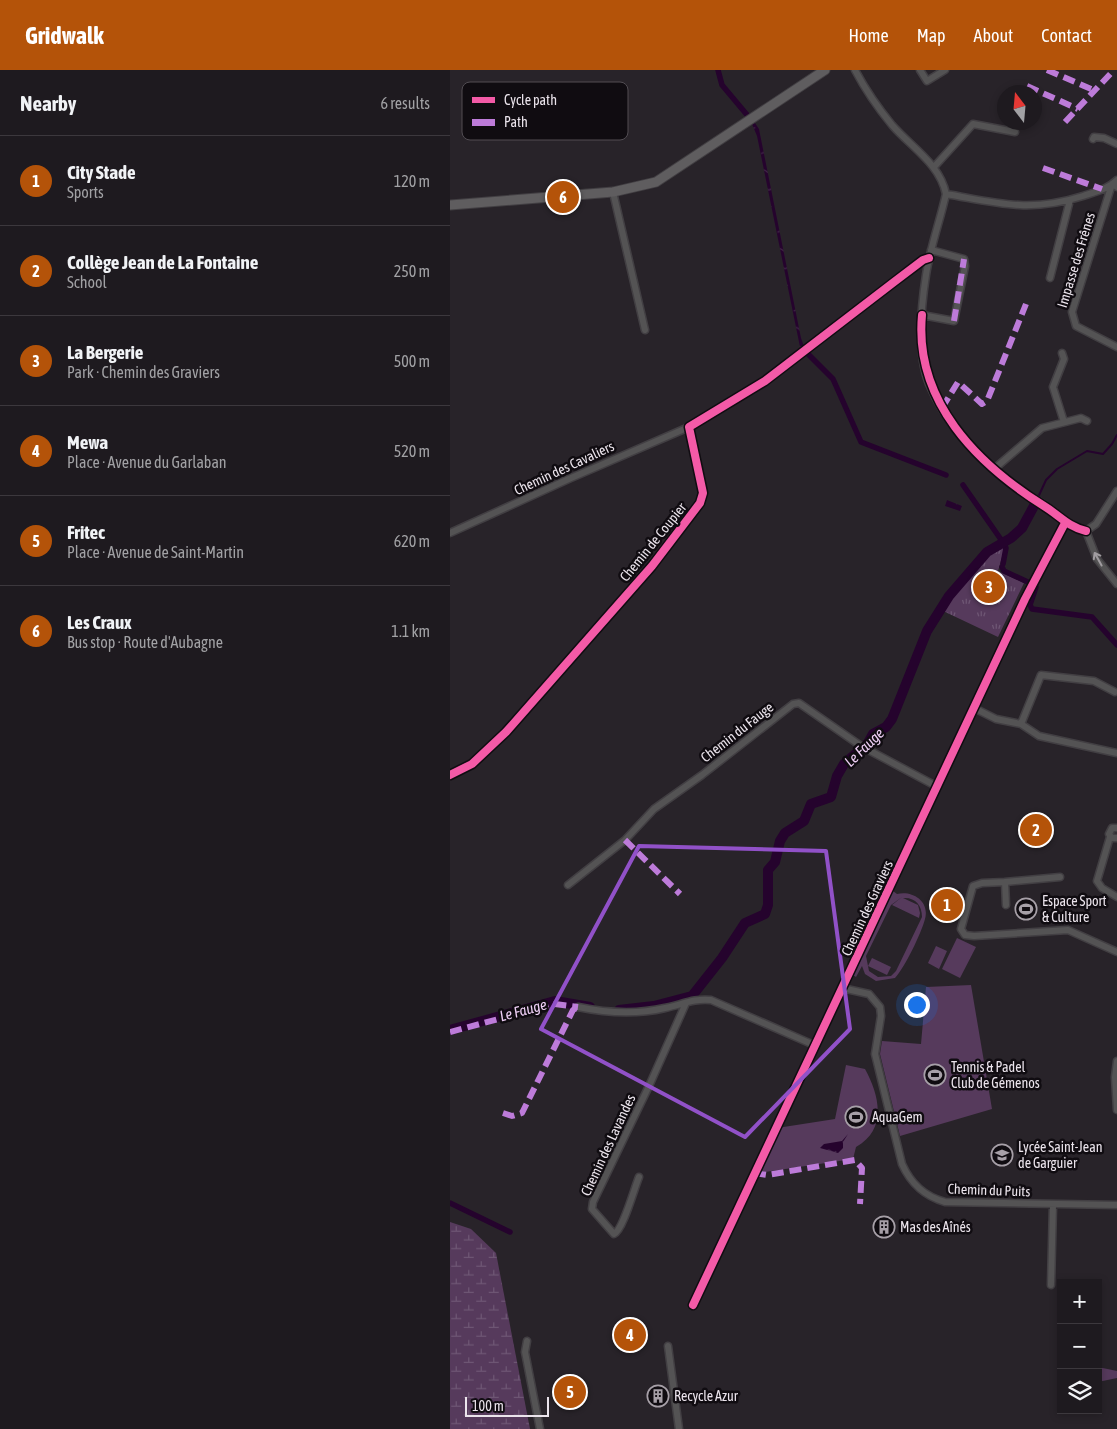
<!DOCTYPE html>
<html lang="en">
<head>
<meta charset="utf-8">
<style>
  body { margin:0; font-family:"Asap Condensed",sans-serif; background:#2b272c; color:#f1f3f6 }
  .controls { position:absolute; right:15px; bottom:15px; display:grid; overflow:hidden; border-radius:0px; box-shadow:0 2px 8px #0003 }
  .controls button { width:45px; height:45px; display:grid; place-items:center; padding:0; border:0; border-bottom:1px solid #3c383d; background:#1e1a1f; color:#f1f3f6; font:25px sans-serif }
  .compass { position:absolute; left:547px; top:15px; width:45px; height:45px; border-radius:50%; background:#1e1a1f; box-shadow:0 2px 8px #0003; rotate:344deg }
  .scale { position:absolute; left:15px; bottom:12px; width:84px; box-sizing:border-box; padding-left:5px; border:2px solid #ebe4ec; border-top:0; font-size:14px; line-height:18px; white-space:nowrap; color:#ebe4ec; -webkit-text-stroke:4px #100c11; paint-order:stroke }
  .you { position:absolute; left:466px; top:934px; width:18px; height:18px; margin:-12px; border:4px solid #fff; border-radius:50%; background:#1a73e8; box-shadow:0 0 0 8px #1a73e833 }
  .badge { display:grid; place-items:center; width:32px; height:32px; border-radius:50%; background:#b45309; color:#fff; font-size:16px; font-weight:700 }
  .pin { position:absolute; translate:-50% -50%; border:2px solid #fff; box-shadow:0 1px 5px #0006 }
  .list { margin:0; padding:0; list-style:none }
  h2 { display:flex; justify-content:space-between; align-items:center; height:65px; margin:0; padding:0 20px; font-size:21px }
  h2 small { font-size:16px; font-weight:400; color:#a1a1a4 }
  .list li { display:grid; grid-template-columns:32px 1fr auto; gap:15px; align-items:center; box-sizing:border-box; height:90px; padding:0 20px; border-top:1px solid #3c383d }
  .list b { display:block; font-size:19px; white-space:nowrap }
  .list p { margin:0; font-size:16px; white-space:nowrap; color:#a1a1a4 }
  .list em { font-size:16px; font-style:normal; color:#a1a1a4 }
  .icon { flex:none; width:28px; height:28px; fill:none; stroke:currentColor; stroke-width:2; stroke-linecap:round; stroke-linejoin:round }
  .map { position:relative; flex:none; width:667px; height:1359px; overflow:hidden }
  header { display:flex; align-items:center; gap:30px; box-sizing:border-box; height:70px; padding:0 25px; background:#b45309; color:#fff }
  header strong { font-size:24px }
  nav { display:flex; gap:28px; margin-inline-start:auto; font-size:18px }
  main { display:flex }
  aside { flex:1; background:#1e1a1f }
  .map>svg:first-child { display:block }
</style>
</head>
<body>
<header>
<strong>Gridwalk</strong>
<nav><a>Home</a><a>Map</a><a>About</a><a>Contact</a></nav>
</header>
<main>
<aside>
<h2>Nearby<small>6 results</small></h2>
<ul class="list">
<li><span class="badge">1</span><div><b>City Stade</b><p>Sports</p></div><em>120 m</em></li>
<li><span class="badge">2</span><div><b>Collège Jean de La Fontaine</b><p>School</p></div><em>250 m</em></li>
<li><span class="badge">3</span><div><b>La Bergerie</b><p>Park · Chemin des Graviers</p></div><em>500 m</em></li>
<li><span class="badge">4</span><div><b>Mewa</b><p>Place · Avenue du Garlaban</p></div><em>520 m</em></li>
<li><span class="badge">5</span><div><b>Fritec</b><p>Place · Avenue de Saint-Martin</p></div><em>620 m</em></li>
<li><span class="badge">6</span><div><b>Les Craux</b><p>Bus stop · Route d'Aubagne</p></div><em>1.1 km</em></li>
</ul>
</aside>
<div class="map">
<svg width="667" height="1359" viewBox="0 0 667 1359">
  <defs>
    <pattern id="wetland-marsh" width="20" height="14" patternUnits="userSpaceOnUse" patternTransform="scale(1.25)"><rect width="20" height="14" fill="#563a5c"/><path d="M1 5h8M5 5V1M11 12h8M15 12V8" fill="none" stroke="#6e5674"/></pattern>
    <pattern id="park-tufts" width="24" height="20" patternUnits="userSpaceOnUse" patternTransform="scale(1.25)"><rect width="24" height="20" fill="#563a5c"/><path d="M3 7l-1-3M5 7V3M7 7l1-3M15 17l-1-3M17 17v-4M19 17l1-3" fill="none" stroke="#6e5674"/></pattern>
    <pattern id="water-ripples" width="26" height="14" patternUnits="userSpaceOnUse" patternTransform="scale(1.25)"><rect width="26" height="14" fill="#25032d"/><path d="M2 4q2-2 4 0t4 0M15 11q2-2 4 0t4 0" fill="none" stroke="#45284c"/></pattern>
  </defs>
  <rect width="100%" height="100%" fill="#282329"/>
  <path fill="#563a5c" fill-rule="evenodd" d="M 443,821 L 447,824 C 462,820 480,831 475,849 C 471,864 455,897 445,908 L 426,911 L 415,904 L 412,896 L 406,907 L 403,905 ZM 452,827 L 442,835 L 469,848 L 470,843 L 468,835 L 453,828 C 465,827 472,835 472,847 L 446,901 L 441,906 L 428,907 L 419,901 L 416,886 L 441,835 Z
    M 495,821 L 508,827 L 498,848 L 485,842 Z
    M 507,868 L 526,877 L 510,908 L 492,899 Z
    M 486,876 L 497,881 L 489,899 L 478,893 Z
    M 422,888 L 441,897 L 437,905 L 418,896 Z
    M 521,915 L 542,1039 L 450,1066 L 430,984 L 432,971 L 471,974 L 476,917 Z
    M 396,995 L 415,999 C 430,1026 437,1060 406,1077 L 403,1089 L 315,1102 L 307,1099 L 327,1058 L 385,1049 Z
    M 648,1297 L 667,1301 L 667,1308 L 648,1312 Z"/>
  <path fill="url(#wetland-marsh)" d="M 0,1152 L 21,1159 L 46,1183 L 80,1359 L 0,1359 Z"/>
  <path fill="url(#park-tufts)" d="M 552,475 L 554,480 L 548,501 L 574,513 L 548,567 L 491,540 C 507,516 526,488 552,475 Z"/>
  <path fill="url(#water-ripples)" d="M 305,53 L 309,59 L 351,268 L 355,279 L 352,281 L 350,277 L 307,66 L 302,54 Z
    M 497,430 L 512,436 L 510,441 L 495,436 Z
    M 398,1064 L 393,1072 L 393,1078 L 388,1083 L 370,1078 L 374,1074 L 392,1071 Z"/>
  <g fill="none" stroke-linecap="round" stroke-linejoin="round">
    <path stroke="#25032d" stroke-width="2" d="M 585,434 L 596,410 L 607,399 L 637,381 L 653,384 L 662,374 L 667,365"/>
    <path stroke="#25032d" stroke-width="5.5" d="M 268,0 L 272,15 L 298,46
      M 356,282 L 383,309 L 411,372 L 496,405
      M 513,415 L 552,471
      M 553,494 L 556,478 L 554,474
      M 552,497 L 554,501 L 580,513
      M 584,515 L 586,517 L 580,535 L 582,539 L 642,547 L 667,575
      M 0,1133 L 60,1162"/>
    <path stroke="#25032d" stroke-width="10" d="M 169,940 L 204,936 L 242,926 L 272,888 L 295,853 L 315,844 L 318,835 L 318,800 L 325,792 L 330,771 L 335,763 L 354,751 L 361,734 L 381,727 L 387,706 L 394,694 L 418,673 L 423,664 L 436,657 L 442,649 L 477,561 L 499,526 L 537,482 L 561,468 L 572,458 L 585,434
      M 0,960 L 105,931 L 140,937"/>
    <g stroke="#423f43" stroke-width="9">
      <path id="street" d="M 405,0 C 415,19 428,38 442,55 C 461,77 490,94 496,124 C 490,151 480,178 476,205 C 471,237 467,284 479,314 C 496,354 529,389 563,415 C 577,425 594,433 607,444 C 617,453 622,458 636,461
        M 470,0 L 477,11 L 495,0
        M 643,69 L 644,67 L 654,68 L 667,74
        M 484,97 L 523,54 L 565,62
        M 667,117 L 662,114 L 622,242 L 626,256 L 667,277
        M 163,122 L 195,260
        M 496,124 C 549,133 579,143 633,126 C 645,122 658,119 667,110
        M 600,208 L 620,130
        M 472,245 L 504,251 L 515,196 L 514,189 L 481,180
        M 612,283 L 614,289 L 603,317 L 614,352
        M 544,399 L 592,358 L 631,348 L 637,351
        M 636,461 L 647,489 L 667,514
        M 636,461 L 646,454 L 667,421
        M 0,463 L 121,408 L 239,357
        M 524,638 L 546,649 L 571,654 L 589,666 L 667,683
        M 571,654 L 591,605 L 644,611 L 665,622
        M 0,705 L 22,694 L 56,662 L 202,496 L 250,433 L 253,423 L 239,357 L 315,311 L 444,212 L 473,190 L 479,188
        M 667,758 L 662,758 L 659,764 L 662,768 L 667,768
        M 660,767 L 647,811 L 652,818 L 667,827
        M 555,812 L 610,807
        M 118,815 L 175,770 L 204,739 L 252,705 L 343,634 L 349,633 L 411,676 L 486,716
        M 556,835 L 555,812 L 532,813 L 523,816 L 511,859 L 515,865 L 524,866 L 618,860 L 667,882
        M 392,918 L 419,924 L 430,937 L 431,946 L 425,984 L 452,1094 C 461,1114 474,1126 495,1132 L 667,1135
        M 128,937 C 157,943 185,945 215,938 C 231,935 244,928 261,930 L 364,975
        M 667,991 L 665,1007 L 667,1040
        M 189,1107 C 184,1119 173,1160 164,1164 L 142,1139 L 143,1132 L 199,1016 L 236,933
        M 601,1215 L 603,1135
        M 243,1235 L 575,529 L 615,453
        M 77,1271 L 75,1282 L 90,1359
        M 218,1276 L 229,1359"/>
    </g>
    <g stroke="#423f43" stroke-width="11">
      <path id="secondary" d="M 0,135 L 163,122 L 206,112 L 375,0"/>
    </g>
    <use href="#street" stroke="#545354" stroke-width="6"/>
    <use href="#secondary" stroke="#5f5d5f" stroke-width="9"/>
    <path stroke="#bd7bd9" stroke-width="6" stroke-dasharray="12 6" stroke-linecap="butt" d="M 597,0 L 646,21
      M 577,16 L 628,39
      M 615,52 L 664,0
      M 593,98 L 652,119
      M 504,251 L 514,189
      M 492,338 L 508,312 L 532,334 L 537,331 L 576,234
      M 175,770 L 230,824
      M 0,962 L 105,934 L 128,937
      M 53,1043 L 62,1046 L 72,1043 L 123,940 L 128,937
      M 304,1103 L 317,1105 L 405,1090 L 412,1098 L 410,1134"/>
    <g stroke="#100c11" stroke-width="11">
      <path id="cycleway" d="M 472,245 C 464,331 527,394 594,436 C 609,445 618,457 636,461
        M 0,705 L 22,694 L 56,662 L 202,496 L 250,433 L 253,423 L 239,357 L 315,311 L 444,212 L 473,190 L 479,188
        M 243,1235 L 575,529 L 615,453"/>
    </g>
    <use href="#cycleway" stroke="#f35aa7" stroke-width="8"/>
  </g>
  <defs><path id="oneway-shaft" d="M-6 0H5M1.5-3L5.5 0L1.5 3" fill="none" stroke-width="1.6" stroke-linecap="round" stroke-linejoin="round" transform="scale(1.25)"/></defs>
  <use stroke="#a09ca0" href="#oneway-shaft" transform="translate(648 489) rotate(-119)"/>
  <path fill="none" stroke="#9151c8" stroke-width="4" stroke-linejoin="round" d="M 189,776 L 376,781 L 400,959 L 295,1067 L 91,959 Z"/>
  <defs>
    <g id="stadium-ring" transform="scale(1.125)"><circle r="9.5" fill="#100c11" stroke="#a7a0a8" stroke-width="1.5"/><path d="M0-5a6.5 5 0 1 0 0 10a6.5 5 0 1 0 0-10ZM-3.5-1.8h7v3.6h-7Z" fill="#a7a0a8"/></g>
    <g id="school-ring" transform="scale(1.125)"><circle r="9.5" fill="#100c11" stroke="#a7a0a8" stroke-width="1.5"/><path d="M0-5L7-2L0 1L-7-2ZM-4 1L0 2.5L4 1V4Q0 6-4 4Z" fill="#a7a0a8"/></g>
    <g id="building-ring" transform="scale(1.125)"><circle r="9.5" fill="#100c11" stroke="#a7a0a8" stroke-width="1.5"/><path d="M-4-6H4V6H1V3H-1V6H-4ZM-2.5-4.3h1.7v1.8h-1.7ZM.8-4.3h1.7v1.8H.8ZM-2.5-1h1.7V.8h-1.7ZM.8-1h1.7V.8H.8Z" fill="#a7a0a8"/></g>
  </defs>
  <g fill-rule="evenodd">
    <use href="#stadium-ring" x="576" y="839"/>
    <use href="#stadium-ring" x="485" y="1005"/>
    <use href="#stadium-ring" x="406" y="1047"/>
    <use href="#school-ring" x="552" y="1085"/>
    <use href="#building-ring" x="434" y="1157"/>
    <use href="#building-ring" x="208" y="1326"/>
  </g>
  <g text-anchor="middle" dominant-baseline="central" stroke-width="5" stroke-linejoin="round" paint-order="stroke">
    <g font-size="14" fill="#ebe4ec" stroke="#100c11">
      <text transform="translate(626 190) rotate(-73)">Impasse des Frênes</text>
      <text transform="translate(114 398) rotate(-25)">Chemin des Cavaliers</text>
      <text transform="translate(203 472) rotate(-51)">Chemin de Coupier</text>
      <text transform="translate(287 662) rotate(-38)">Chemin du Fauge</text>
      <text transform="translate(417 838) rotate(-65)">Chemin des Graviers</text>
      <text transform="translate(158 1075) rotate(-65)">Chemin des Lavandes</text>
      <text transform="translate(539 1120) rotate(2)">Chemin du Puits</text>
    </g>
    <g font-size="14" fill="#ebe4ec" stroke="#100c11" text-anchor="start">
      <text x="592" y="831">Espace Sport<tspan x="592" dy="16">&amp; Culture</tspan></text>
      <text x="501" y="997">Tennis &amp; Padel<tspan x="501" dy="16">Club de Gémenos</tspan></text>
      <text x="422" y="1047">AquaGem</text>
      <text x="568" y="1077">Lycée Saint-Jean<tspan x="568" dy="16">de Garguier</tspan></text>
      <text x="450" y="1157">Mas des Aînés</text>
      <text x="224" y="1326">Recycle Azur</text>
    </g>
    <g font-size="15" font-style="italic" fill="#edcef4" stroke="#100c11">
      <text transform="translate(414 677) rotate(-44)">Le Fauge</text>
      <text transform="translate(73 940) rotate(-15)">Le Fauge</text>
    </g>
  </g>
  <rect x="12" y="12" width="166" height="58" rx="8" fill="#100c11" stroke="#524d53" stroke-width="1"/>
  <rect x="22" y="27" width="23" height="6" fill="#f35aa7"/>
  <rect x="22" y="49" width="23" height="7" fill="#bd7bd9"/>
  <g font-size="14" fill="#ebe4ec">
    <text x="54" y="35">Cycle path</text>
    <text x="54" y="57">Path</text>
  </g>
</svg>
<div class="controls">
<button>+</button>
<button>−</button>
<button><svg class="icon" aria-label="layers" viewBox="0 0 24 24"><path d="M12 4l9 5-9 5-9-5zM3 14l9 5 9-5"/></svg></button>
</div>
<svg class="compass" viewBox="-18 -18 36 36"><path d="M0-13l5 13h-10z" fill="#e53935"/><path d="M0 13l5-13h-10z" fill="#a1a1a4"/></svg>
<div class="scale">100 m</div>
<div class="you"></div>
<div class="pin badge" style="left:497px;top:835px">1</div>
<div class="pin badge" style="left:586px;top:760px">2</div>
<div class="pin badge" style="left:539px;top:517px">3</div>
<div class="pin badge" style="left:180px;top:1265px">4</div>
<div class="pin badge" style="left:120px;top:1322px">5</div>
<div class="pin badge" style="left:113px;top:127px">6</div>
</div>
</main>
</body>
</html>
